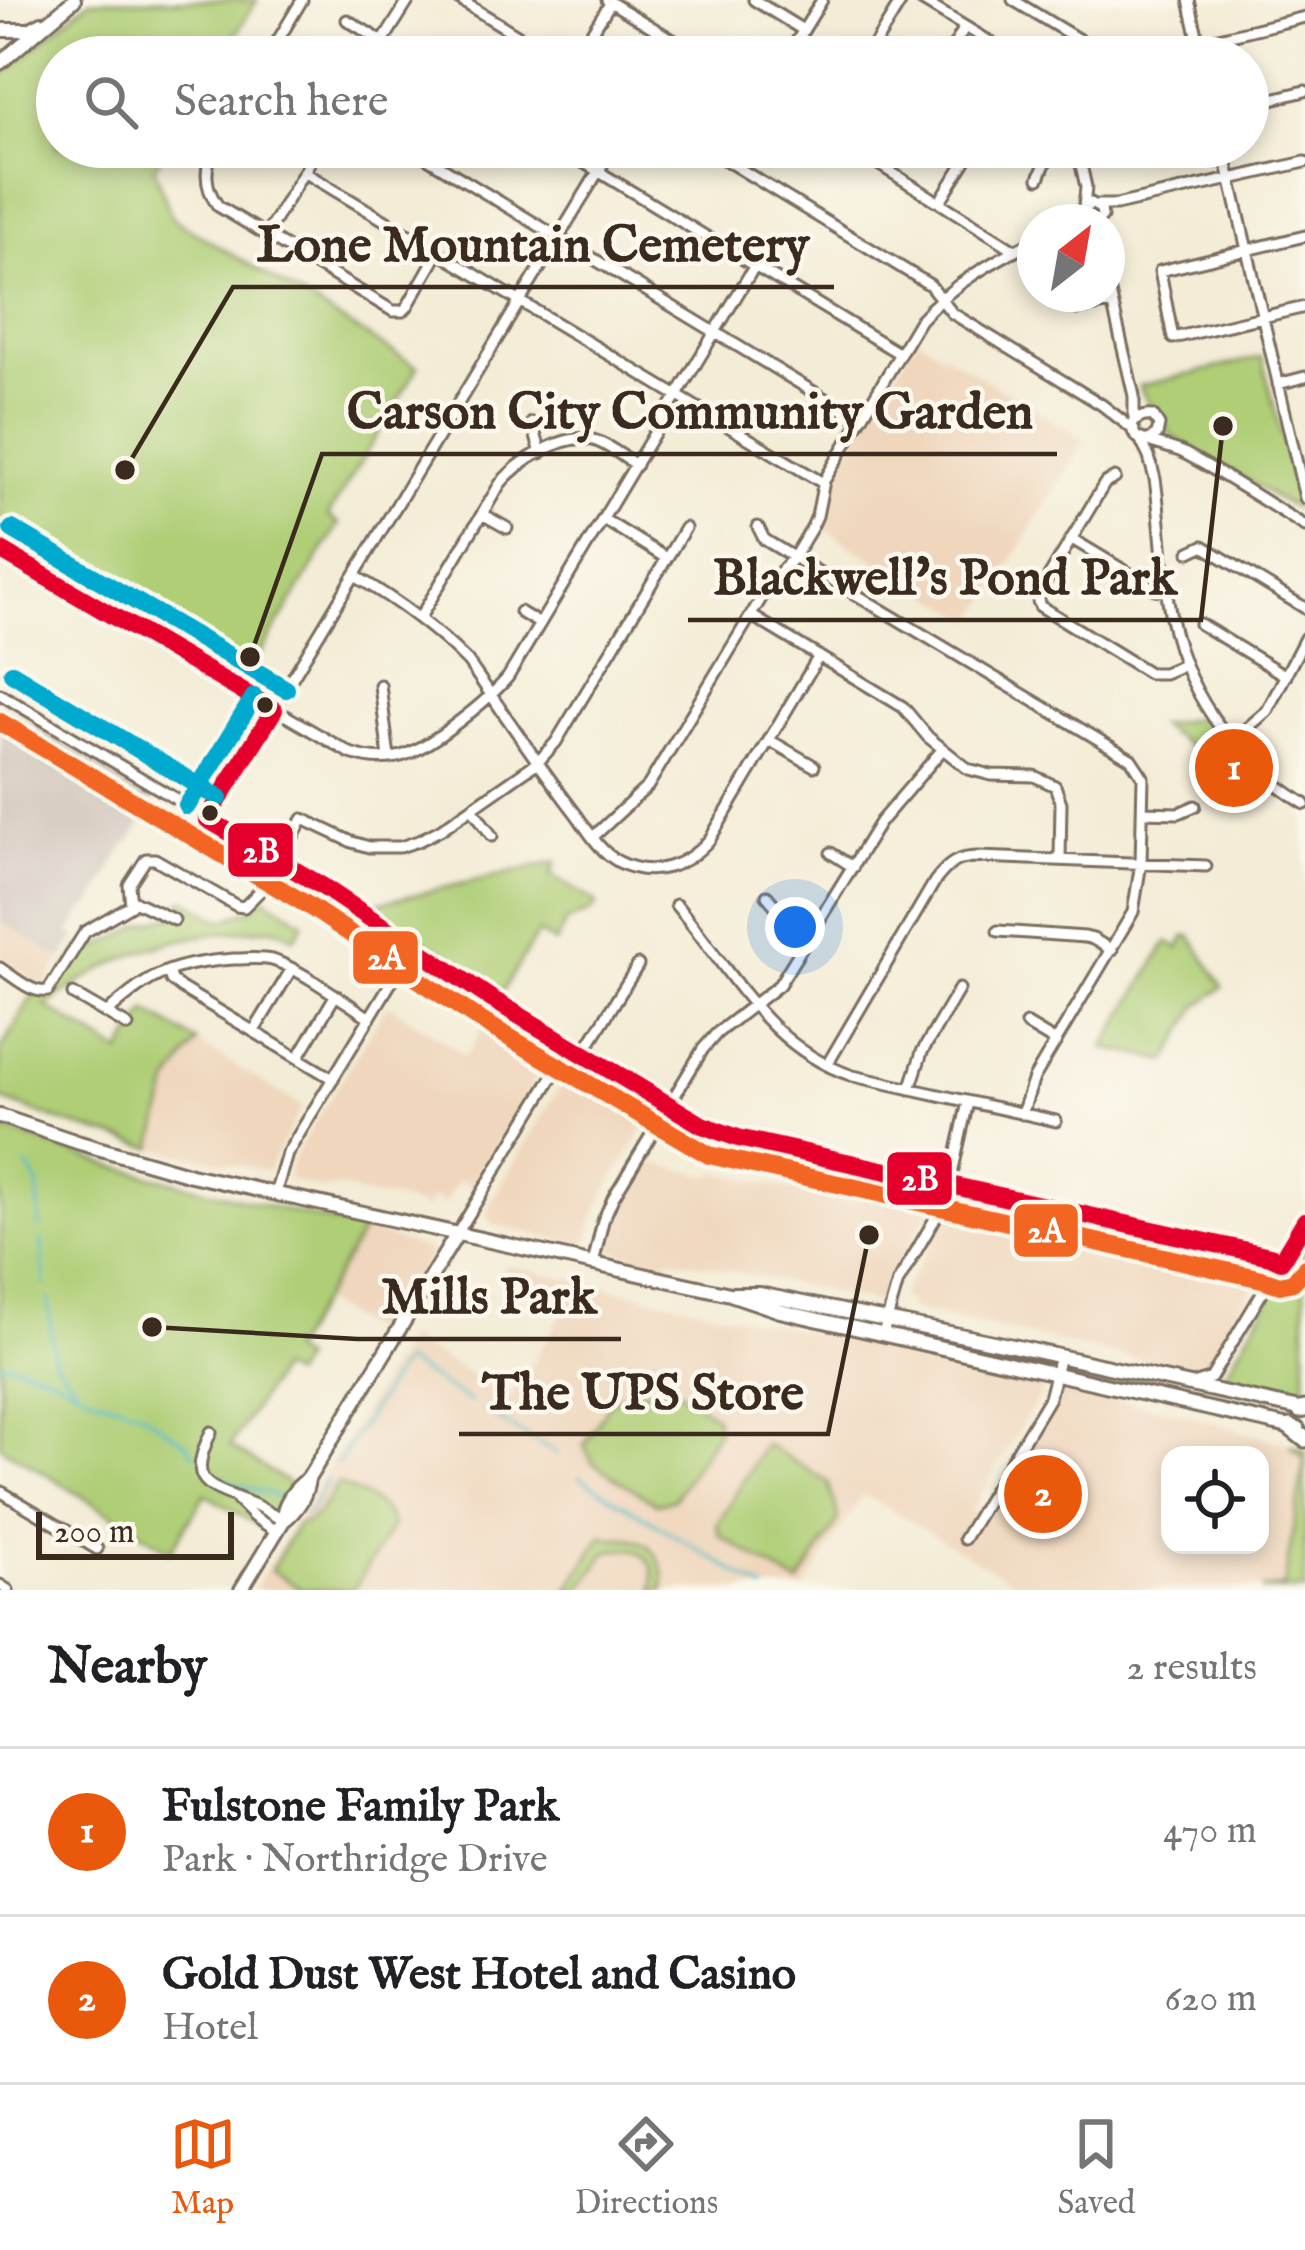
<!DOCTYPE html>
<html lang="en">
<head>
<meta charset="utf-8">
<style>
  body { margin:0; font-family:"IM FELL English",serif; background:#f6f6f6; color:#202124 }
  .controls { position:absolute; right:36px; bottom:36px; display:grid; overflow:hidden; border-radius:24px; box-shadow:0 6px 18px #0003 }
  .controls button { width:108px; height:108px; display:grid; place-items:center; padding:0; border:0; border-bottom:3px solid #e0e0e0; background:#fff; color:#202124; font:60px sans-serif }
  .compass { position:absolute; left:1017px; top:204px; width:108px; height:108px; border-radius:50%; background:#fff; box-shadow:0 6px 18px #0003; rotate:31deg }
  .scale { position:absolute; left:36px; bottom:30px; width:198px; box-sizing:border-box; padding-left:12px; border:6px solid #3b2a1e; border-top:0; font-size:33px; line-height:42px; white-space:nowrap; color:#3b2a1e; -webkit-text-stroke:9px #fbf7ec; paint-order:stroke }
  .you { position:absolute; left:795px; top:927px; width:42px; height:42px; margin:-30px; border:9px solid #fff; border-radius:50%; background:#1a73e8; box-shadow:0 0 0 18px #1a73e833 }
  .badge { display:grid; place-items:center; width:78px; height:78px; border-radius:50%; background:#ea580c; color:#fff; font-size:39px; font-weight:700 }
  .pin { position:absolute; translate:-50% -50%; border:6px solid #fff; box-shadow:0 3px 12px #0006 }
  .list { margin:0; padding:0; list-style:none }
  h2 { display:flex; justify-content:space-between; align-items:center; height:156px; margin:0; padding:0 48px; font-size:51px }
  h2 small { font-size:39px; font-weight:400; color:#757577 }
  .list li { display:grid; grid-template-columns:78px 1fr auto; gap:36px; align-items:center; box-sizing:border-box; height:168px; padding:0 48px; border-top:3px solid #e0e0e0 }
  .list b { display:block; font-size:45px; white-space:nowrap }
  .list p { margin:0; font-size:39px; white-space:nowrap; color:#757577 }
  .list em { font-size:39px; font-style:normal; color:#757577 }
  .icon { flex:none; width:66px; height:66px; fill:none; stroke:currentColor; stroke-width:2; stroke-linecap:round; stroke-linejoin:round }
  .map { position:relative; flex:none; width:1305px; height:1590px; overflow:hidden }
  .search { position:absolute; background:#fff; box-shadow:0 6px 18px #0003; left:36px; right:36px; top:36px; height:132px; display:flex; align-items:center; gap:30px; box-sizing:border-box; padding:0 42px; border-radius:66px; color:#757577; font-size:45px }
  .sheet { height:492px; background:#fff }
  nav { display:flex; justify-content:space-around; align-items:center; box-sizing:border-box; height:168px; border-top:3px solid #e0e0e0; background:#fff; font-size:33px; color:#757577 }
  nav a { display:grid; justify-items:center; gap:6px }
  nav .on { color:#ea580c }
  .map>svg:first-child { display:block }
</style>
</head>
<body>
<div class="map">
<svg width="1305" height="1590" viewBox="0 0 1305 1590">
  <rect width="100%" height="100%" fill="#fbf7ec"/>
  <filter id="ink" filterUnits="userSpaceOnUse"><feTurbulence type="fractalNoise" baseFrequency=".00833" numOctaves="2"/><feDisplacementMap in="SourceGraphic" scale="24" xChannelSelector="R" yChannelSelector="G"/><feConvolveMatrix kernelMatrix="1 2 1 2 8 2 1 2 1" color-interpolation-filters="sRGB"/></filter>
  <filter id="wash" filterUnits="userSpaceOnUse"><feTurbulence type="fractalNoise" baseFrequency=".004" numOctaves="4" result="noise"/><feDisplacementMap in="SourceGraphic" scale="48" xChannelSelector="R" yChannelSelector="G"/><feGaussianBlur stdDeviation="2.7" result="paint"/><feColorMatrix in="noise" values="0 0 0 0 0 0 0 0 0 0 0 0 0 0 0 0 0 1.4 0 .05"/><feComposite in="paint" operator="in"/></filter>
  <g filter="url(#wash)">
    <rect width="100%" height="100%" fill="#f3ecd6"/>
    <path fill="#efd6bc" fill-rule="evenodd" d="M 917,338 L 1085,440 L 975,621 L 822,528 L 827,488 Z
      M 0,921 L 62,959 L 45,984 L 40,984 L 0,958 Z
      M 388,1004 L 466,1056 L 494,1010 L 549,1043 L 551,1052 L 470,1186 L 458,1179 L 445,1204 L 431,1198 L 427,1209 L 396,1199 L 360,1194 L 343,1187 L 323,1189 L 290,1180 L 288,1175 L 293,1159 Z
      M 197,1042 L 302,1107 L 267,1171 L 153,1148 L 169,1085 Z
      M 581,1061 L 651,1104 L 654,1112 L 604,1194 L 593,1222 L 589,1240 L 585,1244 L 579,1245 L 493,1224 L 487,1218 L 487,1208 L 574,1063 Z
      M 644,1161 L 713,1177 L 716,1172 L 849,1203 L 857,1172 L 935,1189 L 938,1196 L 887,1287 L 882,1304 L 674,1258 L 663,1263 L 609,1250 L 606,1243 L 613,1215 Z
      M 960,1195 L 1256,1261 L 1253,1273 L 1258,1277 L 1235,1315 L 1238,1317 L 1233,1326 L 1208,1367 L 1200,1373 L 908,1309 L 910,1303 L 901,1297 L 903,1291 L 956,1202 L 954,1199 Z
      M 363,1230 L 430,1250 L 430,1255 L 380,1337 L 320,1301 Z
      M 506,1265 L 831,1337 L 841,1335 L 1040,1383 L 1044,1388 L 971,1511 L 983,1519 L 1063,1390 L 1172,1411 L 1290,1445 L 1302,1455 L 1304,1462 L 1284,1588 L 1027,1590 L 863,1494 L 804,1590 L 254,1590 L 407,1339 L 510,1398 L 562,1314 L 499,1276 ZM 1170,1455 L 1260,1455 L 1260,1545 L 1170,1545 Z"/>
    <path fill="#cdc2b9" d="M 0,704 L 155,798 L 129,844 L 126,843 L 93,903 L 83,911 L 70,932 L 76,936 L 62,959 L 0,921 Z"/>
    <path fill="#afce76" stroke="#757c4a" stroke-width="3" d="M 90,0 L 257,0 L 222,57 L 57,57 L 57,147 L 167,147 L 154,168 L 172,218 L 418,367 L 328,516 L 339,524 L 245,679 L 233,672 L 231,674 L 0,540 L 0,77 Z
      M 1262,357 L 1298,502 L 1293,508 L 1171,435 C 1162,416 1147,405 1139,386 Z
      M 1204,717 L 1232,752 L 1262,783 L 1258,793 L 1158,725 Z
      M 556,862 L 551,875 L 597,903 L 592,911 L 566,922 L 555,943 L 538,933 L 502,992 L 370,905 Z
      M 264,897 L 304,922 L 295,938 C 272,925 264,929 240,931 C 159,938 110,958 46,1006 L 121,1053 L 147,1011 L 197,1042 L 169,1085 L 153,1148 L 69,1124 L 0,1099 L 0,1051 L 33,995 L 48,995 L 81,947 L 95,949 L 144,924 L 174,916 L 184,899 L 222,921 L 253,908 Z
      M 1185,936 L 1191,936 L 1223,987 L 1198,1006 L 1167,1061 L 1104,1048 L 1167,942 L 1179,948 Z
      M 0,1128 L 112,1166 L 363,1230 L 290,1352 L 302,1360 L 292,1376 L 279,1369 L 230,1446 L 291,1485 L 264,1529 L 205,1494 L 171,1551 L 0,1446 Z
      M 1305,1239 L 1305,1394 L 1229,1381 L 1224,1377 L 1226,1372 Z
      M 668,1384 L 715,1416 L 717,1431 L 674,1499 L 657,1504 L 593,1463 L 584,1446 L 611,1400 Z
      M 765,1444 L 828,1482 L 839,1519 L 799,1584 L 719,1535 L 717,1525 Z
      M 1290,1445 L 1305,1450 L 1305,1590 L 1261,1590 L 1284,1587 L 1304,1462 L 1302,1455 Z
      M 338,1483 C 358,1494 387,1504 392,1526 L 353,1590 L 302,1590 L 271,1570 L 296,1525 C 318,1522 327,1500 338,1483 Z
      M 602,1535 C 614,1541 620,1536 633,1539 C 658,1545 666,1568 663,1590 L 653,1590 C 658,1556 636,1541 606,1553 L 580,1590 L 568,1590 Z"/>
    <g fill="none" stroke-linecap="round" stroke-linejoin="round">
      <path stroke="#4ebcc6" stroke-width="3" d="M 26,1164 L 38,1184 L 40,1229
        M 41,1239 L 45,1285
        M 48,1299 L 54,1361 L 75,1385
        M 0,1364 L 10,1363 L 47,1374 L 89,1395 L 139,1411 L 187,1444 L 194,1454
        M 484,1411 L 557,1454
        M 337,1464 L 403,1361 L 470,1402
        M 207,1469 L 232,1482 L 282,1498
        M 579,1477 L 765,1590
        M 305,1513 L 309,1512 L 327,1480"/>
    </g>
  </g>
  <g filter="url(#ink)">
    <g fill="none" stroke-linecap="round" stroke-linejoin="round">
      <g stroke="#7b6e5e" stroke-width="15">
        <path id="minor" d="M 460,0 L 553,57
          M 607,0 L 701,57
          M 754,0 L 803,30
          M 921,0 L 1015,57
          M 1013,0 L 1081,41 L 1101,57
          M 1189,0 L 1202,57
          M 347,20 L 408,57
          M 268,57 L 302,0
          M 373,57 L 409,0
          M 576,57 L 611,2
          M 787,57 L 822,0
          M 867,57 L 902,0
          M 947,57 L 965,27
          M 1140,57 L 1305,17
          M 1248,105 L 1305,91
          M 214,147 C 204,168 204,187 218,206 L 393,311 L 403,311 L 407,307 L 438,253
          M 409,147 L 860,420
          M 558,147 L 900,354
          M 704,147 L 930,285 L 952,313 L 1102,405 L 1134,430
          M 851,147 L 1015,250
          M 1077,147 L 1086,187 L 1084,207
          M 1223,147 L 1305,498
          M 882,166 L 893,147
          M 304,172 L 823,483
          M 1039,178 L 1052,147
          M 940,201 L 974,147
          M 1098,205 L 1116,205 L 1305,162
          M 1069,222 L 1083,210
          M 1088,222 L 1083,217 L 1083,210 L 1091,203 L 1101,209 L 1102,217 L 1097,222
          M 266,235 L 319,147
          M 1305,236 L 1160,271 L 1173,338 L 1305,307
          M 1107,280 L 1134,396 L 1134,419
          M 1077,309 L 1112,303
          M 1278,384 L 1305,377
          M 532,423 L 541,453
          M 1140,439 L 1149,457 L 1155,479 C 1161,520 1162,561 1168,601 C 1180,687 1232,760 1305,804
          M 1148,440 L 1157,435 L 1159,425 L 1153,416 C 1140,414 1124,424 1137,437 C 1141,440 1173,448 1182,452 C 1224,474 1264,501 1305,526
          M 1115,478 L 1105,483 L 1042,588 L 1038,601 L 1040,606 L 1149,673 L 1164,673 L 1185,664
          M 482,514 L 507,528
          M 603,519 L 666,558
          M 758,527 L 764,539 L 770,543 L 1131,759 L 1143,777 L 1141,863 L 1133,912 L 1034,1078 L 1022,1114
          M 1072,539 L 1155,589 L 1167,591
          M 0,550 L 350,753 C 368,759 389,761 407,754 C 435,743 489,700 508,677 L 754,267
          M 1190,552 L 1203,546 L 1305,608
          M 355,576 C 396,600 435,628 468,662 C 504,713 538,765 576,814 C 588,831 600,852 619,862 C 653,879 687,866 710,839 L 819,656
          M 520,612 L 540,624
          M 752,616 L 903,707 L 928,737 L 968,769 L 991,775 L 1034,776 L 1055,786 L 1061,803 L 1060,860
          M 419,619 L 500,484 C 517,462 565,432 593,440 C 608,444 623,457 636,465
          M 1200,624 L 1286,676
          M 380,685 L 389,758
          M 0,694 L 322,886 L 490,998 L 719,1133 L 1270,1256 L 1281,1261
          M 769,740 L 814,766
          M 1231,742 L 1267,711 L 1305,638
          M 472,808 L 492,836
          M 1142,812 L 1179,813 L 1195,806
          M 207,819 L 613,147
          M 593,837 L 648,786 L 771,582 L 794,557 L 812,527 L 817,516 L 824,481 L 920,320 C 952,284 992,262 1035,240
          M 831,853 L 853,867
          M 767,896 L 784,916 L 812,936
          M 132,900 L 174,920
          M 676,905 C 732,970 766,1047 853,1076 L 1056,1121
          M 998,931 L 1085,937 L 1093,939 L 1112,950
          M 0,968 C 14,977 32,994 48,991 L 85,932 L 131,905 L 129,885 L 146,859 L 155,859 L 237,906 L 244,907 L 265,886 L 303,819 L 352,842 L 369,847 L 400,847 L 418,841 L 440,830 L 538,762 L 556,742 L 685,528
          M 168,971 L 171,980 L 181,988 L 333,1079
          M 73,994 L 128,1026
          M 107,1013 C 150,973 175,963 234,959 C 246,959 259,957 272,960 C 297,967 345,1002 370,1018
          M 1026,1024 L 1056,1042
          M 254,1031 L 291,970
          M 583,1054 L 638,965
          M 298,1058 L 335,996
          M 827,1065 L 935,881 C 948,864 957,857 978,857 L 1206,866
          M 910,1089 L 922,1052 L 959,989
          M 275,1194 L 287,1154 L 412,948
          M 457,1234 L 571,1046
          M 593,1264 L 603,1221 L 613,1198 L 703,1049 L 717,1033 L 779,985 L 880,822 L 942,750
          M 883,1334 L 898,1282 L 946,1200 L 968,1102
          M 1191,1385 L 1211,1378 L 1305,1221
          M 211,1432 C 187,1483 205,1485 248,1502 C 260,1506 271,1514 283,1521
          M 0,1491 L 97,1549
          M 238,1501 L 254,1517 L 276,1531
          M 964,1539 L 1049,1398 L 1060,1356
          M 0,1585 L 8,1590"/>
      </g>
      <g stroke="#7b6e5e" stroke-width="18">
        <path id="major" d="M 0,30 L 29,30 L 42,23
          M 0,63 L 74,0
          M 0,1116 L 80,1143 L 191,1175 L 730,1294 L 780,1311 L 1298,1429
          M 731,1294 L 759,1294 L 1013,1346 L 1304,1410
          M 283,1521 C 282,1504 295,1488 308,1479
          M 241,1590 L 283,1521 C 297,1510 306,1496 308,1479 L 457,1234"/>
      </g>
      <g stroke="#7b6e5e" stroke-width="21">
        <path id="highway" d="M 1300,1410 L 1305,1409
          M 1290,1427 L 1305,1439"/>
      </g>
      <use href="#minor" stroke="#fff" stroke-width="9"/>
      <use href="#major" stroke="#fff" stroke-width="12"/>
      <use href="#highway" stroke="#fff" stroke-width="15"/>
      <g stroke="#fbf7ec" stroke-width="27">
        <path id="bus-1" d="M 0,550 L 274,710 L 207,819 L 322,886 L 490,998 L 702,1125 L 738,1138 L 1270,1256 L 1281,1261 L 1305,1221"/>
      </g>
      <g stroke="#fbf7ec" stroke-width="27">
        <path id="bus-2" d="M 0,722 L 309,906 L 478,1019 L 709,1155 L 1262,1279 L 1280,1285 L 1293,1282 L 1305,1268"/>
      </g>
      <g stroke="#fbf7ec" stroke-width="27">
        <path id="bus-3" d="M 12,529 L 286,689
          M 12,673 L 219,798
          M 187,806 L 254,697"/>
      </g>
      <use href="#bus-1" stroke="#e4002b" stroke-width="18"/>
      <use href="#bus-2" stroke="#f26522" stroke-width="18"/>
      <use href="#bus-3" stroke="#00a9ce" stroke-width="18"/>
    </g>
  </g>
  <g fill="#3b2a1e" stroke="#fbf7ec" stroke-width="4.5">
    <circle cx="265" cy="705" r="10"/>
    <circle cx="210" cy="813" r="10"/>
  </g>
  <path fill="none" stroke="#3b2a1e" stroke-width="4.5" d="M125 470L233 287H834M250 657L322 454H1057M1223 426L1201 620H688M152 1327L357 1339H621M869 1235L828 1434H459"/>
  <g fill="#3b2a1e" stroke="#fbf7ec" stroke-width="4.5">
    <circle cx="125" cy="470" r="12"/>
    <circle cx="250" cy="657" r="12"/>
    <circle cx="1223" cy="426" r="12"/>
    <circle cx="152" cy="1327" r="12"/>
    <circle cx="869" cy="1235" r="12"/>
  </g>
  <g font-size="51" text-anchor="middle" font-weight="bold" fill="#3b2a1e" stroke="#fbf7ec" stroke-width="9" stroke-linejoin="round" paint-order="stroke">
    <text x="533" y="261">Lone Mountain Cemetery</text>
    <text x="690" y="428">Carson City Community Garden</text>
    <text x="945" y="594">Blackwell's Pond Park</text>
    <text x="489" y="1313">Mills Park</text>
    <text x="643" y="1409">The UPS Store</text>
  </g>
  <g stroke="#fbf7ec" stroke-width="4.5">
    <rect x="226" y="821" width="69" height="58" rx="12" fill="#e4002b"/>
    <rect x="351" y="929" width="69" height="57" rx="12" fill="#f26522"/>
    <rect x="885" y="1150" width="69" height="57" rx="12" fill="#e4002b"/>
    <rect x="1012" y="1202" width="68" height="57" rx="12" fill="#f26522"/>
  </g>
  <g font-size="33" text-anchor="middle" font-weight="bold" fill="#fff">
    <text x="261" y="862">2B</text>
    <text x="386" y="969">2A</text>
    <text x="920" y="1190">2B</text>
    <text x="1046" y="1242">2A</text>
  </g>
</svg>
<div class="controls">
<button><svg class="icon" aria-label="locate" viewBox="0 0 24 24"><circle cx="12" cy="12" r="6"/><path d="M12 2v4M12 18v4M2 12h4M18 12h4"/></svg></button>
</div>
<svg class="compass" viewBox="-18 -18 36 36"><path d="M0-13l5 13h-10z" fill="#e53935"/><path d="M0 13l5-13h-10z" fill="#757577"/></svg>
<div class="scale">200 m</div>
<div class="you"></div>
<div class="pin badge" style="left:1234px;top:768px">1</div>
<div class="pin badge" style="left:1043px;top:1494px">2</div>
<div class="search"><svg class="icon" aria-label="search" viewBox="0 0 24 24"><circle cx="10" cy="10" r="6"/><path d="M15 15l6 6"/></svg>Search here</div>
</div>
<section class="sheet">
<h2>Nearby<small>2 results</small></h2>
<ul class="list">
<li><span class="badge">1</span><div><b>Fulstone Family Park</b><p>Park · Northridge Drive</p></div><em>470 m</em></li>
<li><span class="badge">2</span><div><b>Gold Dust West Hotel and Casino</b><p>Hotel</p></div><em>620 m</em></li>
</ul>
</section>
<nav>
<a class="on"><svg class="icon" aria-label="map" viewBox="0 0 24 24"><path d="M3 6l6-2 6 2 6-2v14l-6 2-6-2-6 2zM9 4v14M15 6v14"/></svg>Map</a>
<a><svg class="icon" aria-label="directions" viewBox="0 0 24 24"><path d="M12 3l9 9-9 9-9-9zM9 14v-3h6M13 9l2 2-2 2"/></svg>Directions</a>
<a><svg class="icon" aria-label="saved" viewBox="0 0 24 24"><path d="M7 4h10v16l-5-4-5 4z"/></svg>Saved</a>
</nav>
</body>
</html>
